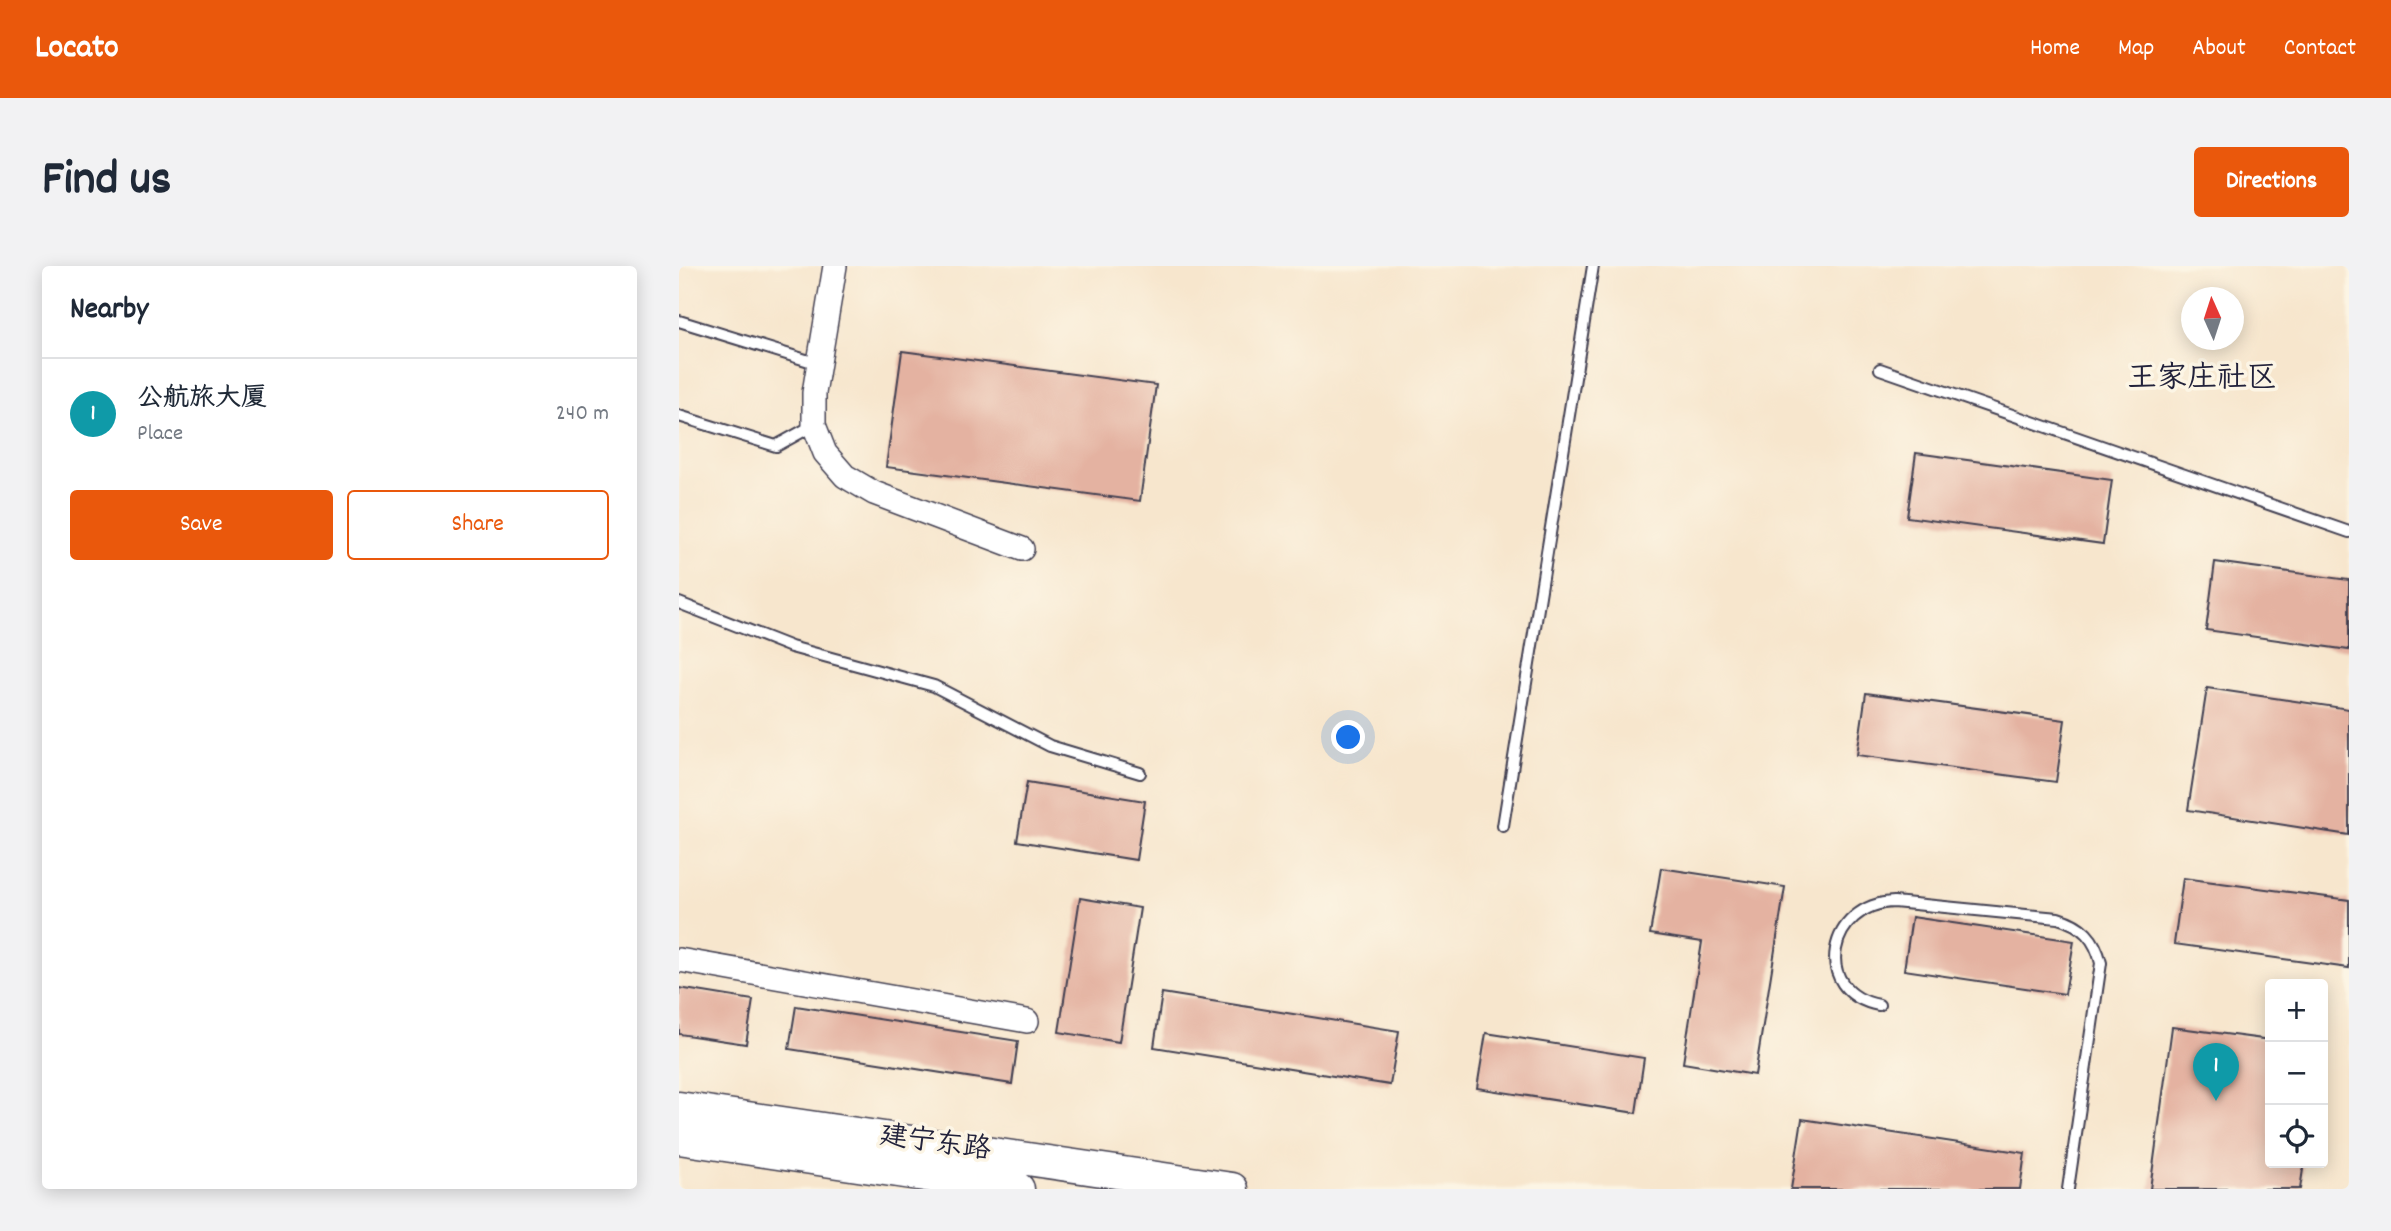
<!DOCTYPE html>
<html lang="en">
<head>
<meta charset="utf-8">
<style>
  body { margin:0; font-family:Dekko,"LXGW WenKai TC",sans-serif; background:#f2f2f3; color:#1f2937 }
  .controls { position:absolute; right:21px; bottom:21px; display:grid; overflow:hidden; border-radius:7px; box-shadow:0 4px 18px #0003 }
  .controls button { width:63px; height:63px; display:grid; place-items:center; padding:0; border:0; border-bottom:2px solid #e0e1e3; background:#fff; color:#1f2937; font:35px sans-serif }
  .compass { position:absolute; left:1502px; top:21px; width:63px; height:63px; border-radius:50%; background:#fff; box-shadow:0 4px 18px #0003; rotate:357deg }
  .you { position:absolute; left:670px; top:472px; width:24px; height:24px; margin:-18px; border:5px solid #fff; border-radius:50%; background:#1a73e8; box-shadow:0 0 0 10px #1a73e833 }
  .badge { display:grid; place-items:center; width:46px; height:46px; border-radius:50%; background:#ea580c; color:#fff; font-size:23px; font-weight:700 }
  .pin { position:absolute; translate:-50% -58px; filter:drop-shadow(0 2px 4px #0008) }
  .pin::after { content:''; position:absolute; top:37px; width:24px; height:21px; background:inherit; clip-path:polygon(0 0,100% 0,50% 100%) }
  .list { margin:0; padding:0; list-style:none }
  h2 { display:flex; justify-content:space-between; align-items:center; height:91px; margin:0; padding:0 28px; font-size:30px }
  h2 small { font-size:23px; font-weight:400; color:#747a83 }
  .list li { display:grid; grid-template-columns:46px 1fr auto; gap:21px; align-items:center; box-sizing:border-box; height:112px; padding:0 28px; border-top:2px solid #e0e1e3 }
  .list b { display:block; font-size:26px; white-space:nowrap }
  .list p { margin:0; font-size:23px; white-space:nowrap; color:#747a83 }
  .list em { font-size:23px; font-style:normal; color:#747a83 }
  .actions { display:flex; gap:14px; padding:21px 28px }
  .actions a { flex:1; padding:16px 0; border:2px solid #ea580c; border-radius:7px; text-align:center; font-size:24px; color:#ea580c }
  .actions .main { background:#ea580c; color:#fff }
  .icon { flex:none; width:38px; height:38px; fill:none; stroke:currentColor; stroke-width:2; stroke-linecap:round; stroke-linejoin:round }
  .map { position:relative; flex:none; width:1670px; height:923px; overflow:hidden; border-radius:7px }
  header { display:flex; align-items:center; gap:42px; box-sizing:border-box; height:98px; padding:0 35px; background:#ea580c; color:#fff }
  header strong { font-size:33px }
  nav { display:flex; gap:38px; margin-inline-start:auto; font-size:24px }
  .intro { display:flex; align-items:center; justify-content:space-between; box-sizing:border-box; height:168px; padding:0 42px }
  h1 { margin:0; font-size:49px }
  .button { padding:18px 32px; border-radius:7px; background:#ea580c; color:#fff; font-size:24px; font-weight:700 }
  main { display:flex; gap:42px; padding:0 42px }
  aside { flex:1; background:#fff; border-radius:7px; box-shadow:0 4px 18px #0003 }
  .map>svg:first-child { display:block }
</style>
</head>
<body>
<header>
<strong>Locato</strong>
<nav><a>Home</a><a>Map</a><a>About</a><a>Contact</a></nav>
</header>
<div class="intro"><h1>Find us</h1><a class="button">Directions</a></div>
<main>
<aside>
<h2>Nearby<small></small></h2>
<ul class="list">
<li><span class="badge" style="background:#0f9aa8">1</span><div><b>公航旅大厦</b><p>Place</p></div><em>240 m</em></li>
</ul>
<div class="actions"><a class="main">Save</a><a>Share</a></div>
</aside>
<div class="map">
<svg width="1670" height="923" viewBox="0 0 1670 923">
  <rect width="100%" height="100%" fill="#fcf5e5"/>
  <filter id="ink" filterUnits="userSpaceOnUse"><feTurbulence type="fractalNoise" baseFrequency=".0143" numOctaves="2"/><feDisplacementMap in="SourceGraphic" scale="14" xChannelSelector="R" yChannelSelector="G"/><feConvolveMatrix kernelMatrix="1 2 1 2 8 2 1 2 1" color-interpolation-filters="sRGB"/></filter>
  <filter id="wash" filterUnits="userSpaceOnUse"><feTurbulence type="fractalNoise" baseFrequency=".00686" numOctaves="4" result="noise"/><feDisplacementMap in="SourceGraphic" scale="28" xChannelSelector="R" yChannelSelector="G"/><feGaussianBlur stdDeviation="1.57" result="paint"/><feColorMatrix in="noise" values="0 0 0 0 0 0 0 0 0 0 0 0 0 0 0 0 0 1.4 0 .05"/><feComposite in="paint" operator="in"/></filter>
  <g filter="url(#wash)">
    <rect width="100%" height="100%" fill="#f7e6cd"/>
    <g id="blocks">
      <path fill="#e4b2a1" d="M 223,85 L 477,119 L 461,235 L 207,201 Z
        M 1237,187 L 1433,214 L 1424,278 L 1228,251 Z
        M 1536,296 L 1670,314 L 1670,384 L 1527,364 Z
        M 1528,422 L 1670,443 L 1670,569 L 1509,544 Z
        M 1187,427 L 1386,454 L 1377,516 L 1178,489 Z
        M 348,516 L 466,535 L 457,594 L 338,575 Z
        M 982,602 L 1106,621 L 1076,809 L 1004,797 L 1023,676 L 971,668 Z
        M 1504,612 L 1670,634 L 1670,702 L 1495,678 Z
        M 401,632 L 461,642 L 440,776 L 380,766 Z
        M 1233,651 L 1395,675 L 1386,728 L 1225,704 Z
        M 0,722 L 74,734 L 67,778 L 0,768 Z
        M 483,727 L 720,765 L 711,819 L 475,781 Z
        M 117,740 L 339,775 L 333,818 L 110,783 Z
        M 1493,761 L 1591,774 L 1591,897 L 1625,897 L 1621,923 L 1471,923 Z
        M 807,767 L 965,792 L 957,847 L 798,822 Z
        M 1123,853 L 1346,887 L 1341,923 L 1112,923 Z"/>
    </g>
  </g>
  <g filter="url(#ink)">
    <use href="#blocks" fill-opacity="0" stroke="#423f51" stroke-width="2"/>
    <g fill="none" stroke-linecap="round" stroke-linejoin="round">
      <g stroke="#423f51" stroke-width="14">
        <path id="service" d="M 0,55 L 140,98
          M 1201,103 L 1670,266
          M 0,150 L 97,180 L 135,159
          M 0,337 L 112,381 L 255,420 L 371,480 L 461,507
          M 824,560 L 914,0
          M 1200,739 C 1131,726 1149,638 1215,636 L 1379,652 C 1403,659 1416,672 1422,697 L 1389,923"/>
      </g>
      <g stroke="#423f51" stroke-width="26">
        <path id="minor" d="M 156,0 L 135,127 L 135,159 L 146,187 L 166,210 L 195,227 L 343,283
          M 0,694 L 348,755"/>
      </g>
      <g stroke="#423f51" stroke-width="35">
        <path id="secondary" d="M 0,842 L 553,923
          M 0,872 L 339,923"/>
      </g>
      <use href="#service" stroke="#fff" stroke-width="10"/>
      <use href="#minor" stroke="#fff" stroke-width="23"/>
      <use href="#secondary" stroke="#fff" stroke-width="32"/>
    </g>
  </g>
  <g text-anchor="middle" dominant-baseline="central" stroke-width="7" stroke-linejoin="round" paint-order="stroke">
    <g font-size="28" fill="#22223b" stroke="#fcf5e5">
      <text transform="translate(256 879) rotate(8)">建宁东路</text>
    </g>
    <g font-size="30" fill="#22223b" stroke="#fcf5e5">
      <text x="1523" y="114">王家庄社区</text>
    </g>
  </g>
</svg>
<div class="controls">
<button>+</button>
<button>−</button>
<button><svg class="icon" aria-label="locate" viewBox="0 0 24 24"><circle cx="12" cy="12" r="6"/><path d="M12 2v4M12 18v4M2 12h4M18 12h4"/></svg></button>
</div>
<svg class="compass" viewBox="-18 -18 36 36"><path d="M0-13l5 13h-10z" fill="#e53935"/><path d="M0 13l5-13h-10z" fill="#747a83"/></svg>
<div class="you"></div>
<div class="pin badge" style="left:1537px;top:835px;background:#0f9aa8">1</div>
</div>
</main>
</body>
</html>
